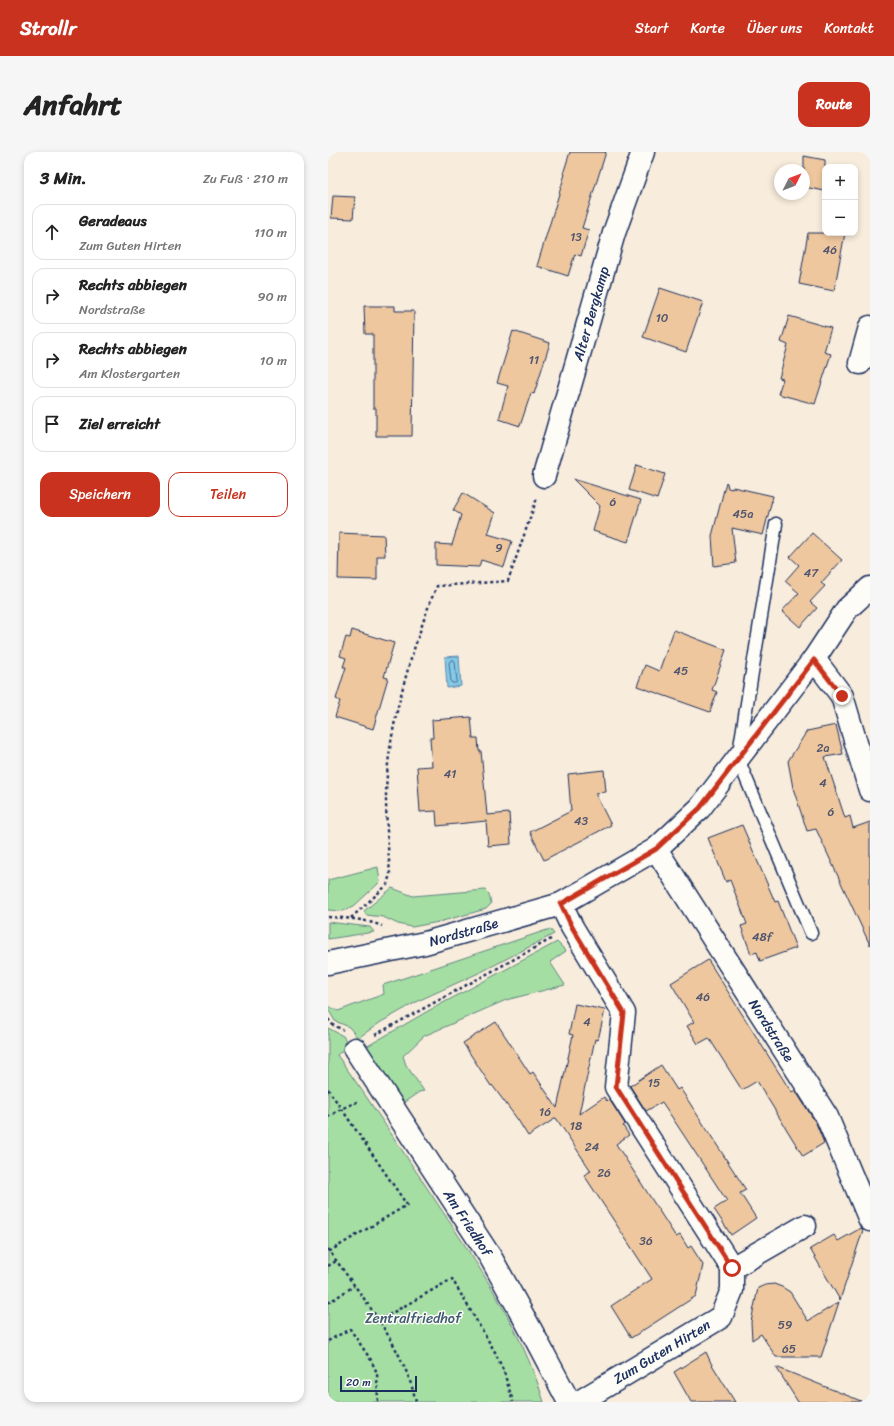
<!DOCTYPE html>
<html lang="de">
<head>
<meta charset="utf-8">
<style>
  body { margin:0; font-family:Sriracha,sans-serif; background:#f6f6f6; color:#222 }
  .controls { position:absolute; right:12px; top:12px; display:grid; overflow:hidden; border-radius:8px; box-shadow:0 2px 6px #0003 }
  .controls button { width:36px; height:36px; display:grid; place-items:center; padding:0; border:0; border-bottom:1px solid #e0e0e0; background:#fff; color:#222; font:20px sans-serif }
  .compass { position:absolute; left:446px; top:12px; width:36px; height:36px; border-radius:50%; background:#fff; box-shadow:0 2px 6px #0003; rotate:48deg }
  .scale { position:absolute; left:12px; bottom:10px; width:77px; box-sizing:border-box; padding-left:4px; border:2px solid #1b2f5e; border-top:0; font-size:11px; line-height:14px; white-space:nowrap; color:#1b2f5e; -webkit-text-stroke:3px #fdfcf7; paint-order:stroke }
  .stop { position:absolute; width:12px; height:12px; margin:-9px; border:3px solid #c8321e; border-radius:50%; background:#fff }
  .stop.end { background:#c8321e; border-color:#fff; box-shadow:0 1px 4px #0008 }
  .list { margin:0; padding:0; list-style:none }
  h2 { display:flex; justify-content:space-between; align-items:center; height:52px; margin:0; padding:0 16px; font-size:17px }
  h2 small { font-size:13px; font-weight:400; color:#767676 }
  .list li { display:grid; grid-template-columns:26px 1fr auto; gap:12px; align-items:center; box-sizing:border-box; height:56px; margin:0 8px 8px; padding:0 8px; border:1px solid #e0e0e0; border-radius:12px }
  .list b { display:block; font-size:15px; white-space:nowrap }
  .list p { margin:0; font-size:13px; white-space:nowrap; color:#767676 }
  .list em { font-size:13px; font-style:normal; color:#767676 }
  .actions { display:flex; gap:8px; padding:12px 16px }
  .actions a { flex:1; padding:9px 0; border:1px solid #c8321e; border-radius:12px; text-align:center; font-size:14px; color:#c8321e }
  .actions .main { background:#c8321e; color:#fff }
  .icon { flex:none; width:22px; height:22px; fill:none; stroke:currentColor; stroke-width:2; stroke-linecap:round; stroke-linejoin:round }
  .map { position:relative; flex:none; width:542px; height:1250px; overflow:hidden; border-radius:12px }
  header { display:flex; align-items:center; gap:24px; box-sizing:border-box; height:56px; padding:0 20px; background:#c8321e; color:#fff }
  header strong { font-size:19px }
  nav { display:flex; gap:22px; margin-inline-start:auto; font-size:14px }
  .intro { display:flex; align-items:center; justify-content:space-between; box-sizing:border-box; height:96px; padding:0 24px }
  h1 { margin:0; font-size:28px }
  .button { padding:10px 18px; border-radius:12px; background:#c8321e; color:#fff; font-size:14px; font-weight:700 }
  main { display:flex; gap:24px; padding:0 24px }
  aside { flex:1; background:#fff; border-radius:12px; box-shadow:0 2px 6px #0003 }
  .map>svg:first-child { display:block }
</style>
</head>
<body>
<header>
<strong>Strollr</strong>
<nav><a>Start</a><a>Karte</a><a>Über uns</a><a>Kontakt</a></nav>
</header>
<div class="intro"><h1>Anfahrt</h1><a class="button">Route</a></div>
<main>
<aside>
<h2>3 Min.<small>Zu Fuß · 210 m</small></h2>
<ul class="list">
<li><svg class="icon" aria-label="ahead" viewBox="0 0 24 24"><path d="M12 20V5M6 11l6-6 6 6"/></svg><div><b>Geradeaus</b><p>Zum Guten Hirten</p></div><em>110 m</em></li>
<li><svg class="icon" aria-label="right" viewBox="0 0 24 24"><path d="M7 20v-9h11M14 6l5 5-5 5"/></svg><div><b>Rechts abbiegen</b><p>Nordstraße</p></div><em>90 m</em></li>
<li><svg class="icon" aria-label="right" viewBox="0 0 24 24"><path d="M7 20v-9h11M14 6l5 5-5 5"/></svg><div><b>Rechts abbiegen</b><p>Am Klostergarten</p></div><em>10 m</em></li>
<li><svg class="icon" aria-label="arrive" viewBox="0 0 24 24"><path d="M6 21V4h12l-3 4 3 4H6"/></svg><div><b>Ziel erreicht</b></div></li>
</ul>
<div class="actions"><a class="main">Speichern</a><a>Teilen</a></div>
</aside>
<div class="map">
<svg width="542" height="1250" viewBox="0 0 542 1250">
  <rect width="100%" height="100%" fill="#f8ecdc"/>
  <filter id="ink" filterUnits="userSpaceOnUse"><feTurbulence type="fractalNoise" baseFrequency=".025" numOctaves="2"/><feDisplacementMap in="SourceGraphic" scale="8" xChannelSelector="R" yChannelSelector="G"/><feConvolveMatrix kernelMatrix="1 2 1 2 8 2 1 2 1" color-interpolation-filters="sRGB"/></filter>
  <g filter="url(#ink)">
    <path fill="#a5dea3" stroke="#608680" d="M 50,715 L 52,730 L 26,754 L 15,759 L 0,758 L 0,728 Z
      M 64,736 L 85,744 L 157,738 L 161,742 L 163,752 L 158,757 L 111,770 L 84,775 L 70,772 L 55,765 L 38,763 L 36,759 Z
      M 0,770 L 42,775 L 46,780 L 0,787 Z
      M 222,777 L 226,782 L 155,819 L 92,848 L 53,870 L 30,886 L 21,875 L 7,869 L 0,857 L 0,854 L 10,859 L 56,842 L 55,833 Z
      M 229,790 L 238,799 L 222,810 L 237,833 L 178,848 L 96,884 L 75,904 L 78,913 L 96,939 L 91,940 L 75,951 L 38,895 L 100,859 Z
      M 0,876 L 15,884 L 21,893 L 9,903 C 43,950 75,1000 107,1048 C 150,1113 193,1175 216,1250 L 0,1250 Z"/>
    <path fill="#85c9e6" stroke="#5b8bb0" d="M 131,504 L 133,534 L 119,536 L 117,505 Z"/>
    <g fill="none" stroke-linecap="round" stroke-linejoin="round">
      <path stroke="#456d94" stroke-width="1" d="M 126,508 L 127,510 L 129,529 L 128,531 L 124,531 L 123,530 L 121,511 L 122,509 Z"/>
    </g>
    <path fill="#eec79e" stroke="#1b2f5e" d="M 242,0 L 278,0 L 254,76 L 261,78 L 253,104 L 247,102 L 240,124 L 209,114 L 237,22 L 235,22 Z
      M 476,4 L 497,8 L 497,39 L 476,35 Z
      M 5,44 L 27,45 L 25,67 L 3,66 Z
      M 480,81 L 517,81 L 506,139 L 471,132 Z
      M 332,136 L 375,150 L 358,200 L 315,185 Z
      M 36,154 L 67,154 L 67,159 L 86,159 L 84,284 L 48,284 L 48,256 L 45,256 L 45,182 L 37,182 Z
      M 461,164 L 503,176 L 496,200 L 503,202 L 487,252 L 450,242 L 455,227 L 451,226 L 460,193 L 453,190 Z
      M 185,179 L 222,191 L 206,242 L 203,241 L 192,274 L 171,267 L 180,234 L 169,231 Z
      M 309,313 L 337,322 L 329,347 L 301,338 Z
      M 245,327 L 313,348 L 300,390 L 265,379 L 272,354 Z
      M 398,330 L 399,331 L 400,336 L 404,337 L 405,335 L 445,344 L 435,383 L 404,376 L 408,411 L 386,414 L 384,384 Z
      M 135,341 L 167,361 L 160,382 L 184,389 L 176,415 L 153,408 L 151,415 L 108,413 L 108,392 L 124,393 L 133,363 L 125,358 Z
      M 11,381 L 56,383 L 57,404 L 49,404 L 49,428 L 10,427 Z
      M 484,381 L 514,408 L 493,431 L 497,434 L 482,450 L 489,456 L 472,475 L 454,459 L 471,441 L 457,429 L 471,413 L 462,405 Z
      M 24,478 L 66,491 L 56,525 L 60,526 L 45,577 L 7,565 L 12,549 L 8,547 L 18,515 L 15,515 L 18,506 L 12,504 L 18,485 L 22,486 Z
      M 346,478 L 398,498 L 384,538 L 389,540 L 382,560 L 309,534 L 317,513 L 331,519 Z
      M 143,565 L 145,586 L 150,586 L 151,599 L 153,599 L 159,663 L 181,661 L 183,692 L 160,694 L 158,669 L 109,674 L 108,659 L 92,660 L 89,615 L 104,614 L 102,586 L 105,586 L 104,568 Z
      M 508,573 L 515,602 L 497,605 L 517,666 L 522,664 L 525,676 L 542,670 L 542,793 L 488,677 L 479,679 L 465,636 L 460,609 L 479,579 Z
      M 276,618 L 278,640 L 267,641 L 283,673 L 216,708 L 202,680 L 243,659 L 240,622 Z
      M 414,673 L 447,750 L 450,749 L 468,796 L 432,809 L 429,800 L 423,802 L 413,774 L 419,772 L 402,728 L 398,730 L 380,686 Z
      M 380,808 L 460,935 L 464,940 L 467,938 L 488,971 L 496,991 L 475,1004 L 429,929 L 414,938 L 381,886 L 370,892 L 359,874 L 366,870 L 343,831 Z
      M 247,852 L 277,858 L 270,888 L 267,887 L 251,962 L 276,945 L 279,949 L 281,947 L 297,972 L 295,974 L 301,983 L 288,992 L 348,1085 L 352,1083 L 360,1096 L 363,1094 L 375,1113 L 368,1144 L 303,1186 L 283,1154 L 324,1127 L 256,1023 L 263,1019 L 228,966 L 200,984 L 190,968 L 164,933 L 163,934 L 135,891 L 168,870 L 202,922 L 205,920 L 229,956 L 245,883 L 241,882 Z
      M 333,913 L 349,938 L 352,936 L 418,1038 L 412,1041 L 428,1066 L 403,1083 L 386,1057 L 399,1049 L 334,950 L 318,959 L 302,934 Z
      M 533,1076 L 535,1078 L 512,1148 L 482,1097 L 506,1083 L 510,1089 Z
      M 446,1132 L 454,1135 L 462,1140 L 480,1169 L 511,1150 L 493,1205 L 448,1205 L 433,1182 L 424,1188 L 423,1170 L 430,1136 L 437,1133 Z
      M 378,1200 L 383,1211 L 407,1250 L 363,1250 L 346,1220 Z
      M 448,1215 L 533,1249 L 532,1250 L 470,1250 Z"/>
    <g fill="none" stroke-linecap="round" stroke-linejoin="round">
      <g stroke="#1b2f5e" stroke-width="15">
        <path id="lane" d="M 448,372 L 410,607 L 483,781"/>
      </g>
      <g stroke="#1b2f5e" stroke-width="25">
        <g id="street">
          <path d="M 532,211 L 542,175"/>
          <path id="s1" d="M 216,324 L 286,81 L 315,0"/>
          <path d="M 486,507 L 514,544 L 542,638"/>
          <path id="s2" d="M 328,697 L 499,965 L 542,1068"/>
          <path d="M 233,752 L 244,775 L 296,861 L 288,935 L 404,1116 L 404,1138 L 393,1165 L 251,1250"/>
          <path id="s3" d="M 0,811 L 97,791 L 233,752 L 328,697 L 372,656 L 486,507 L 519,457 L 542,436"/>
          <path id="s4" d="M 27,897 L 163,1106 L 204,1180 L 241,1250"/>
          <path d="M 404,1116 L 477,1074"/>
        </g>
      </g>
      <path stroke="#1b2f5e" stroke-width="2.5" stroke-dasharray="3 3" stroke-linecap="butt" d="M 0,765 C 19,766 37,767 54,774
        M 23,766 L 59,733 L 62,722 C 60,696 58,669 58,643 C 59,592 72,542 87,494 C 94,474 100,453 109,434 L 180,429 L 209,346
        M 0,867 L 5,873 L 15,878
        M 47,883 L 223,787
        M 0,937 L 79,1053 L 2,1099
        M 0,965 L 13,957 L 31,949
        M 0,1097 C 33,1144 75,1192 88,1250
        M 0,1114 L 8,1109
        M 0,1151 L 26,1134
        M 50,1169 L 124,1127 L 167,1200 L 176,1220 L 185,1250
        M 0,1189 L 22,1177 L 43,1208 L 49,1221 L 50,1250"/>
      <use href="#lane" stroke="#fdfcf7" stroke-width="12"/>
      <use href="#street" stroke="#fdfcf7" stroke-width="22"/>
    </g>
  </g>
  <g fill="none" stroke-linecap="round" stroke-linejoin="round" filter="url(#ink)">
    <path stroke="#c8321e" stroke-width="5" d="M 404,1116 L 288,935 L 296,861 L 244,775 L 233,752 L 328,697 L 372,656 L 486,508 L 514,544"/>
  </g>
  <g text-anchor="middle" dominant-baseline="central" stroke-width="3" stroke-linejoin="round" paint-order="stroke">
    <g font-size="12" fill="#50556e">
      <text x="248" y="85">13</text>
      <text x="502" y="98">46</text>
      <text x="334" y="166">10</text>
      <text x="206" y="208">11</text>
      <text x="285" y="350">6</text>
      <text x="415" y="362">45a</text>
      <text x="171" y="396">9</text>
      <text x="483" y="421">47</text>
      <text x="353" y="519">45</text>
      <text x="495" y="596">2a</text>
      <text x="122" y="622">41</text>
      <text x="495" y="631">4</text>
      <text x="503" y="660">6</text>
      <text x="253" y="669">43</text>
      <text x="434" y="785">48f</text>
      <text x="375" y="845">46</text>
      <text x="259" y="870">4</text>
      <text x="326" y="931">15</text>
      <text x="217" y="960">16</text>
      <text x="248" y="974">18</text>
      <text x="264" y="995">24</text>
      <text x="276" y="1021">26</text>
      <text x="318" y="1089">36</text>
      <text x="457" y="1173">59</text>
      <text x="461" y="1197">65</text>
    </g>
    <g font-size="14" fill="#1b2f5e" stroke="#fdfcf7">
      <text stroke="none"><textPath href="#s1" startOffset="169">Alter Bergkamp</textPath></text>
      <text stroke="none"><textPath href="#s3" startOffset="139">Nordstraße</textPath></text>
      <text stroke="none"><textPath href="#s2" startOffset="215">Nordstraße</textPath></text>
      <text stroke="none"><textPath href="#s4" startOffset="207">Am Friedhof</textPath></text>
      <text transform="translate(334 1200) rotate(-31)">Zum Guten Hirten</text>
    </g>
    <g font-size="14" fill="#3e5b6f" stroke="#fdfcf7">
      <text x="85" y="1166">Zentralfriedhof</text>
    </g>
  </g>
</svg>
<div class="controls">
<button>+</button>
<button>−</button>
</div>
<svg class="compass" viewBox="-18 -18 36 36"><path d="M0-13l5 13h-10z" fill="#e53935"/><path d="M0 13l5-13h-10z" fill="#767676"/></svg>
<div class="scale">20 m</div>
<div class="stop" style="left:404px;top:1116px"></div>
<div class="stop end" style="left:514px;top:544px"></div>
</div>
</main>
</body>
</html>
